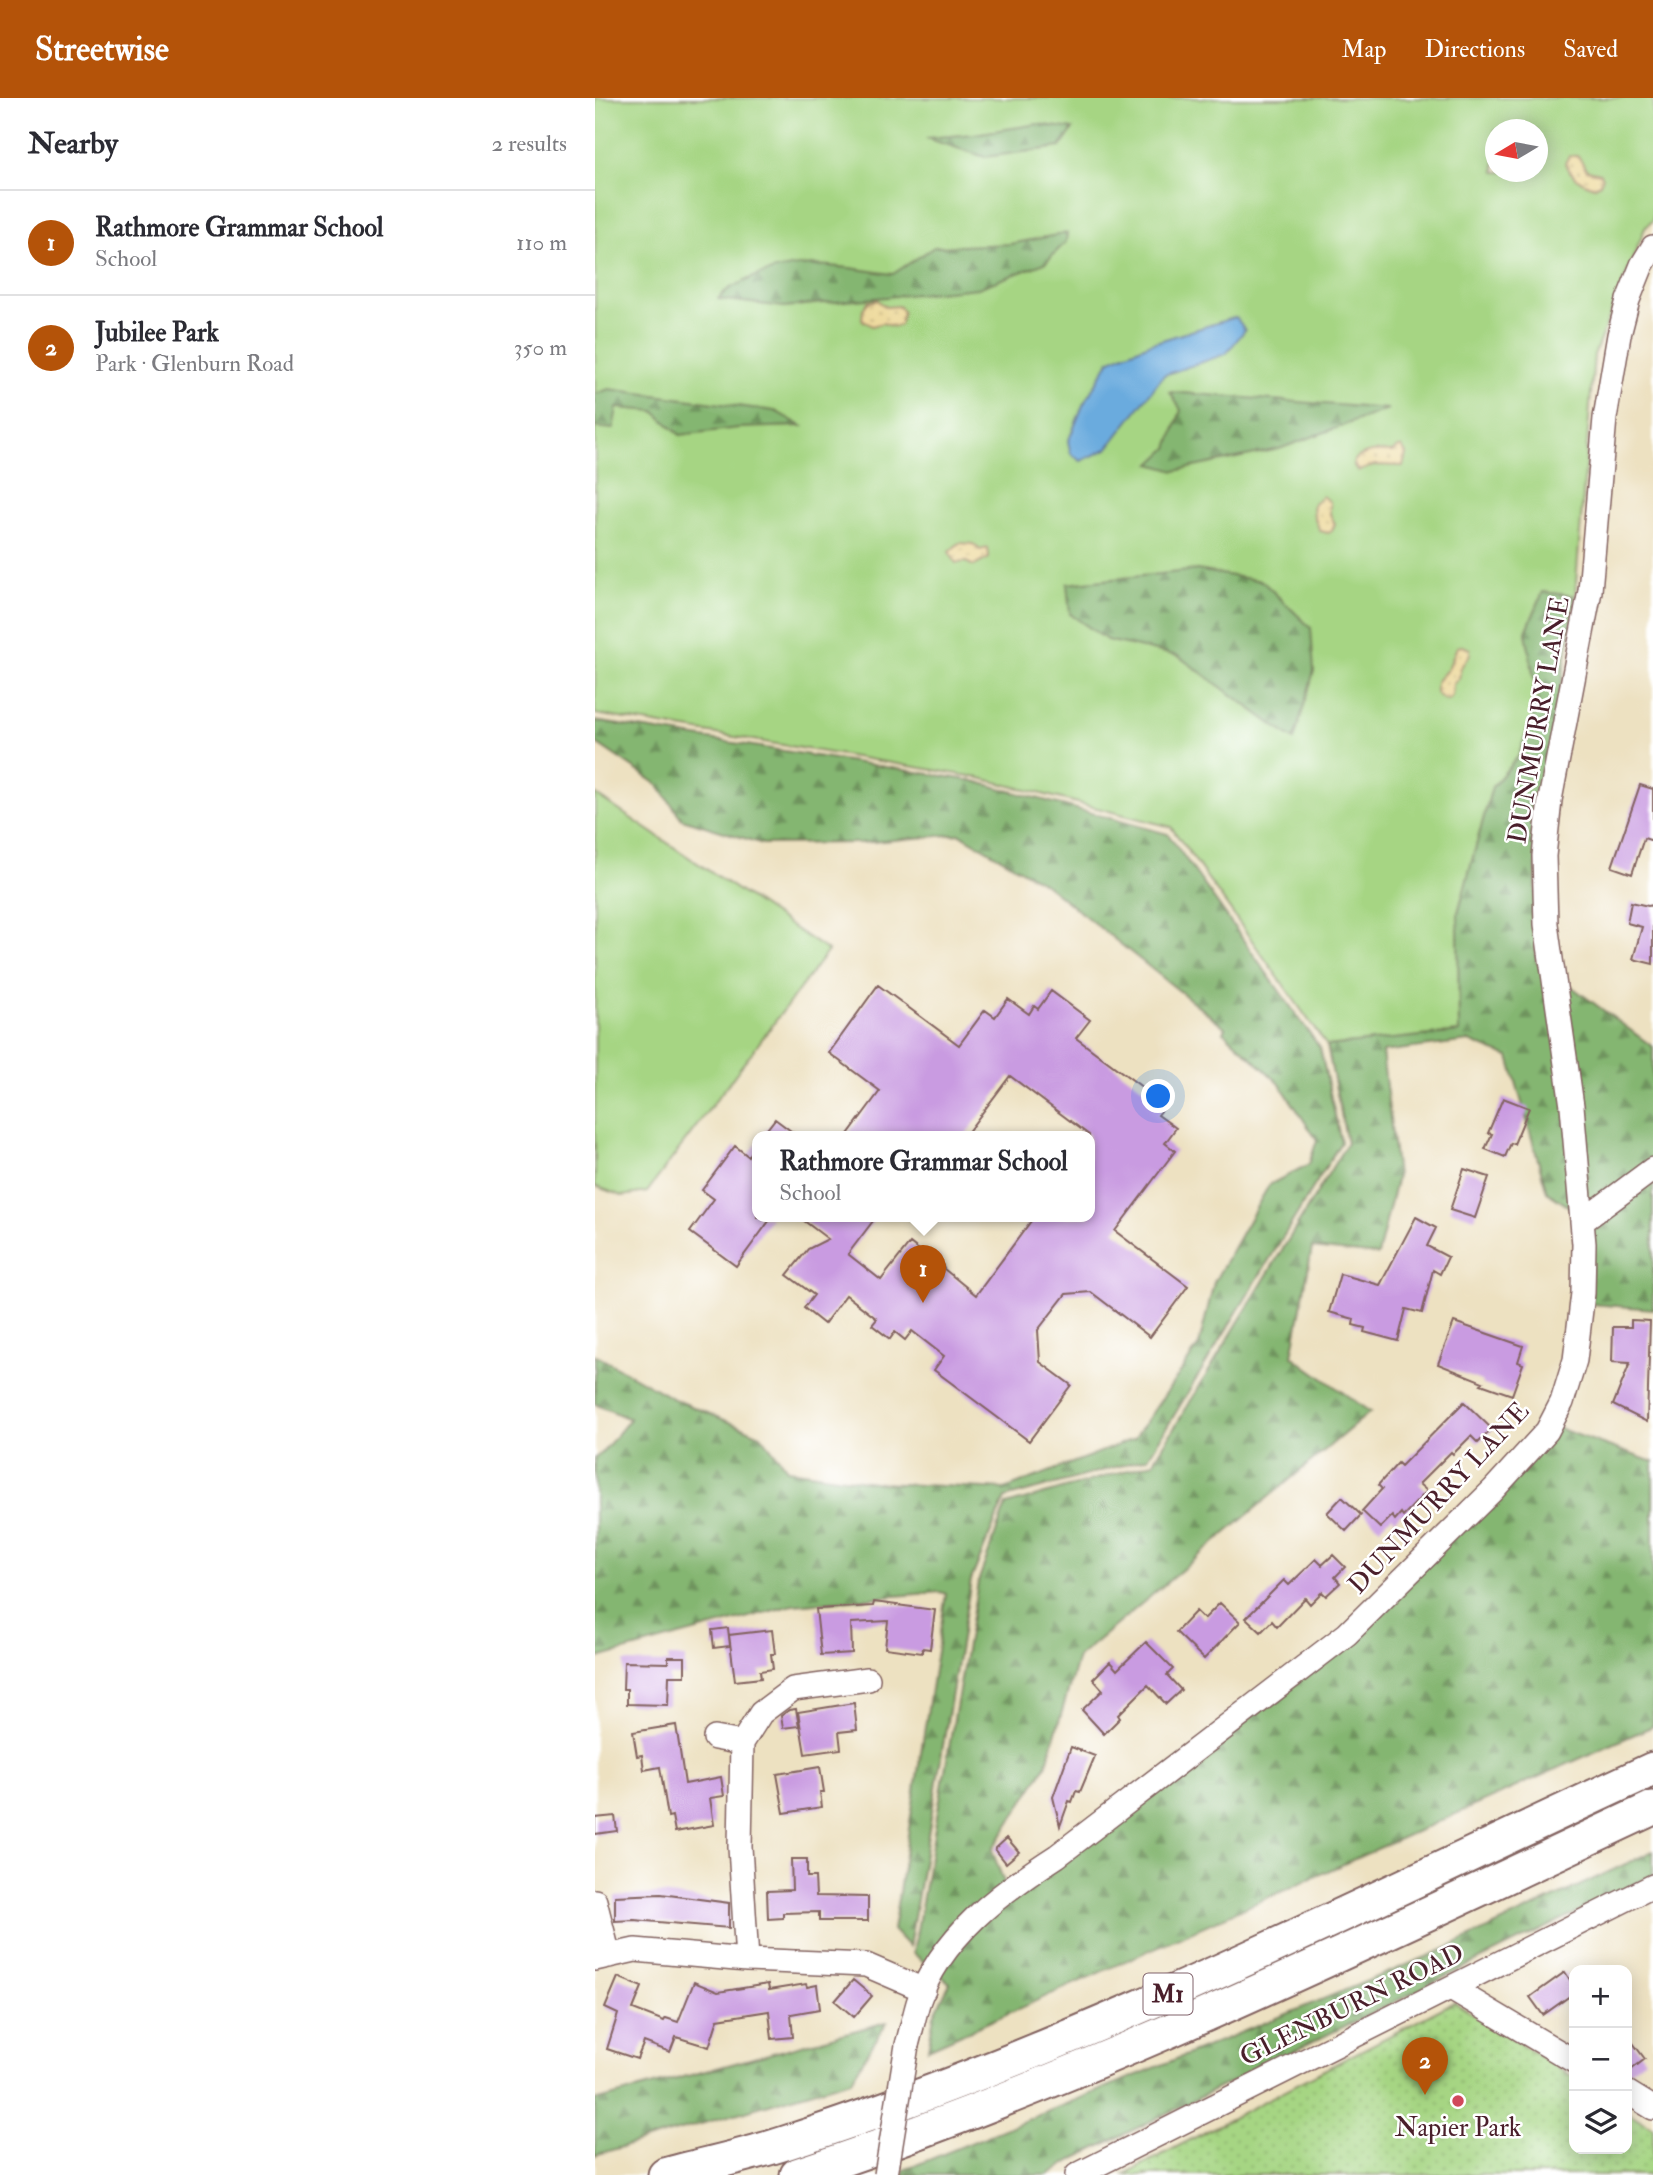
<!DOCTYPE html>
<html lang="en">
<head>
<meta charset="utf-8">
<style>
  body { margin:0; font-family:"IM FELL Double Pica",serif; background:#f7f7f7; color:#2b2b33 }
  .controls { position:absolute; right:21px; bottom:21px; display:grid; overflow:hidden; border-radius:14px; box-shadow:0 4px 18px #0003 }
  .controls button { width:63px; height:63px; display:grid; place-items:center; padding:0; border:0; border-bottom:2px solid #e1e1e2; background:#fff; color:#2b2b33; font:35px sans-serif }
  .compass { position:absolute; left:890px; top:21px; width:63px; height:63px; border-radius:50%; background:#fff; box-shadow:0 4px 18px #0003; rotate:260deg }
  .you { position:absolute; left:564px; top:999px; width:24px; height:24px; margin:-18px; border:5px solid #fff; border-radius:50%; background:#1a73e8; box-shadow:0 0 0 10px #1a73e833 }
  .badge { display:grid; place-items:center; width:46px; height:46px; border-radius:50%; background:#b45309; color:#fff; font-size:23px; font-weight:700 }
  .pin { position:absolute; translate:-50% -58px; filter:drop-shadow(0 2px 4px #0008) }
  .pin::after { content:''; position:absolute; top:37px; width:24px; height:21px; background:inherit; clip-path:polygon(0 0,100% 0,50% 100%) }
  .popup { position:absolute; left:157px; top:1033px; width:343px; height:91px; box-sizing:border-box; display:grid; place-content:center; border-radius:14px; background:#fff; filter:drop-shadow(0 2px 5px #0005); font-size:23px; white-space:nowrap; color:#7c7c81 }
  .popup b { font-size:26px; color:#2b2b33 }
  .popup::after { content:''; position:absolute; left:50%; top:100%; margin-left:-14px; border:14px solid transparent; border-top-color:#fff }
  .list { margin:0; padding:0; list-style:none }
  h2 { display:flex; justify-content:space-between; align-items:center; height:91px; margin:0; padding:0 28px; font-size:30px }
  h2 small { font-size:23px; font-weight:400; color:#7c7c81 }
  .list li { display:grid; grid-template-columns:46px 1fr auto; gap:21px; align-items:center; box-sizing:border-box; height:105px; padding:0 28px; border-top:2px solid #e1e1e2 }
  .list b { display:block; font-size:26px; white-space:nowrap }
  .list p { margin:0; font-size:23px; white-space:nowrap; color:#7c7c81 }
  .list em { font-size:23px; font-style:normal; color:#7c7c81 }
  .icon { flex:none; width:38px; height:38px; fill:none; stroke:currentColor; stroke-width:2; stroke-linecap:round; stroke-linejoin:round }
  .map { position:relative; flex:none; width:1058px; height:2077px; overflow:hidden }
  header { display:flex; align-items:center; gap:42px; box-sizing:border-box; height:98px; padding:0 35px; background:#b45309; color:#fff }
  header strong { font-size:33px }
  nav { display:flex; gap:38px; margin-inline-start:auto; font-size:24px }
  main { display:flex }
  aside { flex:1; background:#fff }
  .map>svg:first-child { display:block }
</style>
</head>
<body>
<header>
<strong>Streetwise</strong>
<nav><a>Map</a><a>Directions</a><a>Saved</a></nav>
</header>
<main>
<aside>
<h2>Nearby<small>2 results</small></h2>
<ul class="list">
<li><span class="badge">1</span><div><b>Rathmore Grammar School</b><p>School</p></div><em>110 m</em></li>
<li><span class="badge">2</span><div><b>Jubilee Park</b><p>Park · Glenburn Road</p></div><em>350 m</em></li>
</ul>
</aside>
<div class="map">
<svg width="1058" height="2077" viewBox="0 0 1058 2077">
  <defs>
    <pattern id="forest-firs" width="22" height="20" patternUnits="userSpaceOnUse" patternTransform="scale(1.75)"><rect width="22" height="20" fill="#84b671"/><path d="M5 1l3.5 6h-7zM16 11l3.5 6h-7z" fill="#6e935d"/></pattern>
    <pattern id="sand-dots" width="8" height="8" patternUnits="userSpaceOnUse" patternTransform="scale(1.75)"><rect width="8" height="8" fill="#eeda9e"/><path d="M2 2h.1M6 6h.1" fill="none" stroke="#cebb88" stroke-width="1.8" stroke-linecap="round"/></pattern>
    <pattern id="park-dots" width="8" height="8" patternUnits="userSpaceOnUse" patternTransform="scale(1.75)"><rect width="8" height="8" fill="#a6d583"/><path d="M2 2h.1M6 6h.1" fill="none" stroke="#90b671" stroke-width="1.8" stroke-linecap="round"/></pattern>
  </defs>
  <rect width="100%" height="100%" fill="#fff"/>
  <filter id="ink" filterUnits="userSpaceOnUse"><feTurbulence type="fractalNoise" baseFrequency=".0143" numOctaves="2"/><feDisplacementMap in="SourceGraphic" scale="14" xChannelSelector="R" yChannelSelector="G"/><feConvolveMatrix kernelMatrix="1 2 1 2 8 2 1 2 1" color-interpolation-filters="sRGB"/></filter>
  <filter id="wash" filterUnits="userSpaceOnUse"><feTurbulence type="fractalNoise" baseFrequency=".00686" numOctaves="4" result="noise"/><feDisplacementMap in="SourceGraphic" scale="28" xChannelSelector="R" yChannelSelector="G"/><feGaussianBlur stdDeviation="1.57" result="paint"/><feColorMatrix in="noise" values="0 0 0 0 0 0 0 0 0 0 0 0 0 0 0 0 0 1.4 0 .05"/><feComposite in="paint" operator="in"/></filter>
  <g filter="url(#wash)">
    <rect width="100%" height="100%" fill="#ede1c1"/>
    <path fill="#a6d583" stroke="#787a57" stroke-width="2" fill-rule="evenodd" d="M 0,0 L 1058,0 L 1058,122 L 1050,130 L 999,257 L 980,498 L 948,494 L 931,534 L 943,604 L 923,659 L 897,689 L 863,815 L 864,935 L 732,948 L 576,729 L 381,679 L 0,616 ZM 900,32 L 942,32 L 942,74 L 900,74 Z
      M 0,696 L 233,853 L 52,1094 L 27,1098 L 0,1088 Z"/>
    <path fill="url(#forest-firs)" stroke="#676a4e" stroke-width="2" d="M 443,26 L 478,31 L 466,49 L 390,59 L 331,40 L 379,36 Z
      M 472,135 L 471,144 L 450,165 L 383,190 L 189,209 L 123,201 C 131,190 142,187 154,181 C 207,158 244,169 298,176 L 339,149 L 415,146 Z
      M 14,291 L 180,313 L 207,328 L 144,330 L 85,337 L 59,313 L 22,310 L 18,331 L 0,329 L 0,296 Z
      M 575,294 L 793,311 L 684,351 L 580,373 L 556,366 L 573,350 L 586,312 Z
      M 602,472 L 667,483 L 716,530 L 719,573 L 699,642 L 583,558 L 512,542 L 475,516 L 472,486 Z
      M 948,494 L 980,498 L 941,758 L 941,864 L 973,886 L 1058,949 L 1058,1211 L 997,1206 L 994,1122 L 952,1094 L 914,959 L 874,943 L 787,954 L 802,1078 L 783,1157 L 717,1150 L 697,1258 L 775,1314 L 483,1559 L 451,1668 L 397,1752 L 411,1790 L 752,1536 L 954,1327 L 1058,1364 L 1058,1628 L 333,1951 L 339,1917 L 355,1885 L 318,1855 L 383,1484 L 411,1407 L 558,1365 L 752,1045 L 732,948 L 864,934 L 863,815 L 897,689 L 923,659 L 943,604 L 931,534 Z
      M 0,623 L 379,683 L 573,736 L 725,950 L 746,1044 L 553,1360 L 410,1400 L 376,1482 L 314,1849 L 298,1832 L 351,1496 L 345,1494 L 198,1507 L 0,1561 L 0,1360 L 7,1355 L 35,1321 L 0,1306 L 0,1257 L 79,1301 L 166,1337 L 193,1372 L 285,1385 L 410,1391 L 539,1341 L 604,1247 L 619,1184 L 674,1087 L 714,1066 L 722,1042 L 684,985 L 629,934 L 631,930 L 450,786 L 365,736 L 265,745 L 168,746 L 87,721 L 62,686 L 0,644 Z
      M 1058,1753 L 1058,1777 L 481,2060 L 453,2077 L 308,2077 L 309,2072 L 846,1853 Z
      M 292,1924 L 256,1982 L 0,2057 L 0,2003 Z"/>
    <path fill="url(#sand-dots)" stroke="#9c7c64" stroke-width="2" d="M 974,58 L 983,58 L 992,72 L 1005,75 L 1008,79 L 1005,86 L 999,89 C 986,85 976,78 970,65 Z
      M 282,202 L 291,209 L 304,208 L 308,214 L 305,227 L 299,229 L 288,225 L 277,228 L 267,222 L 268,211 L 273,204 Z
      M 804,349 L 807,349 L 811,356 L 808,368 L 780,367 L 764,373 L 759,368 L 759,363 C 769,352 784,353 797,354 Z
      M 727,398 L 735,404 L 735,416 L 740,426 L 737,433 L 733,435 L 725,433 L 719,418 L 718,407 Z
      M 364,445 L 378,446 L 385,452 L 393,450 L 394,460 L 379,468 L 371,464 L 361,465 L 354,454 Z
      M 867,548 L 875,551 L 875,556 L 866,569 L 864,580 L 858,586 L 857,598 L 853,602 L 848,601 L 841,595 L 841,584 L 853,571 L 862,549 Z"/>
    <path fill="url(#park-dots)" stroke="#787a57" stroke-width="2" d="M 859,1904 L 979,1980 L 979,2051 L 1032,2051 L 1032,2014 L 1058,2030 L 1058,2077 L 528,2077 Z"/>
    <path fill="#6aabde" stroke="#5a6584" stroke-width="2" d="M 641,219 L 650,232 L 631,256 L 569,277 L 512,351 L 486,363 L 476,356 L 473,344 L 488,307 L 515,262 L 554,246 Z"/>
    <g id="blocks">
      <path fill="#c99be1" d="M 1045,687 L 1058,691 L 1058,743 L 1049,740 L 1037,776 L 1017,769 Z
        M 1036,804 L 1053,808 L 1058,807 L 1058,866 L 1038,861 L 1047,829 L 1032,825 Z
        M 283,887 L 364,947 L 390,912 L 400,919 L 413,901 L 434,916 L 439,908 L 443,911 L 456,893 L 495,922 L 481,940 L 571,1007 L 563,1017 L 581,1030 L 570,1045 L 580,1053 L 520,1133 L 593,1188 L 555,1239 L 496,1194 L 471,1196 L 443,1232 L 445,1264 L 476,1287 L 434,1343 L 339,1272 L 349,1258 L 317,1233 L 310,1242 L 300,1234 L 295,1241 L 277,1227 L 282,1221 L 251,1197 L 229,1226 L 209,1210 L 219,1197 L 192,1177 L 213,1151 L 233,1141 L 204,1119 L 281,1119 L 253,1156 L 286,1182 L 315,1145 L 335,1161 L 344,1158 L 349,1171 L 381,1197 L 439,1119 L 494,1119 L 494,1037 L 415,978 L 369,1039 L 251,1039 L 285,993 L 234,955 Z
        M 908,1000 L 934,1010 L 919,1046 L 916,1045 L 910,1059 L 890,1051 L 897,1036 L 893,1035 Z
        M 180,1021 L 204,1039 L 166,1039 Z
        M 162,1045 L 162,1119 L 177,1119 L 141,1168 L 95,1134 L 119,1101 L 107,1092 L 140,1048 L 153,1058 Z
        M 869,1071 L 894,1079 L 880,1120 L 855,1112 Z
        M 821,1119 L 841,1130 L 832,1148 L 853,1159 L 845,1176 L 838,1172 L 827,1215 L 811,1211 L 803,1243 L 769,1234 L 770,1230 L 758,1227 L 759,1221 L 734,1214 L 745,1176 L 785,1187 Z
        M 1036,1222 L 1055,1223 L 1052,1324 L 1018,1307 L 1035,1265 L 1017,1264 L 1018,1229 L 1036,1229 Z
        M 859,1224 L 928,1248 L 923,1264 L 928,1266 L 917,1297 L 886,1286 L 888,1284 L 843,1266 Z
        M 869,1304 L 897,1331 L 883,1345 L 876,1338 L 858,1356 L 856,1354 L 824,1386 L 832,1393 L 808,1418 L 806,1415 L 800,1422 L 797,1418 L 785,1430 L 767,1413 L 787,1391 L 783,1387 L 803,1365 L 806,1368 Z
        M 747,1399 L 766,1417 L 751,1433 L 732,1415 Z
        M 738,1457 L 750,1469 L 740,1479 L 745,1485 L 731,1498 L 727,1494 L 715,1506 L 710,1500 L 682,1529 L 677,1523 L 666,1534 L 651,1520 L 689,1482 L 694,1487 L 721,1461 L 727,1467 Z
        M 279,1504 L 340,1512 L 335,1551 L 328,1550 L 327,1555 L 290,1550 L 293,1523 L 256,1525 L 257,1555 L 226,1557 L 221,1511 L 278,1508 Z
        M 625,1505 L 645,1524 L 609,1561 L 581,1534 L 601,1513 L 609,1521 Z
        M 133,1530 L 135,1548 L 119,1550 L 117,1532 Z
        M 177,1532 L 180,1556 L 176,1556 L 178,1571 L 165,1573 L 166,1580 L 140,1583 L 134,1537 Z
        M 551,1544 L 578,1571 L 572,1577 L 586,1592 L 571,1606 L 553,1587 L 523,1617 L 525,1620 L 509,1636 L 487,1612 L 508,1592 L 498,1581 L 515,1564 L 522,1572 Z
        M 73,1559 L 90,1559 L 90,1578 L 74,1578 L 73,1607 L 32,1606 L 32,1591 L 28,1591 L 29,1564 L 73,1565 Z
        M 259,1605 L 262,1632 L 244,1634 L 246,1651 L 210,1656 L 203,1614 Z
        M 201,1611 L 204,1628 L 188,1630 L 186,1618 L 194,1612 Z
        M 81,1627 L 90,1686 L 126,1679 L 129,1698 L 115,1700 L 119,1727 L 80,1734 L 77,1718 L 73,1719 L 65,1669 L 49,1672 L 47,1657 L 42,1658 L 38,1634 Z
        M 476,1649 L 500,1658 L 485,1694 L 481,1693 L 477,1704 L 474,1703 L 465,1728 L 458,1699 Z
        M 225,1669 L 229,1694 L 225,1694 L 227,1709 L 189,1715 L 182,1676 Z
        M 20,1718 L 22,1733 L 0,1736 L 0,1720 Z
        M 412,1740 L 424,1754 L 411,1765 L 400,1751 Z
        M 196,1761 L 212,1761 L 212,1779 L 220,1779 L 221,1798 L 273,1799 L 273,1823 L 224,1823 L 224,1814 L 188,1815 L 188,1820 L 173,1821 L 172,1793 L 197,1792 Z
        M 66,1796 L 134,1805 L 134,1830 L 39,1822 L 20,1823 L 20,1798 Z
        M 970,1874 L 979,1888 L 979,1895 L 948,1917 L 935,1899 Z
        M 23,1879 L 47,1889 L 38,1911 L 69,1923 L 71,1920 L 83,1924 L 99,1884 L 123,1894 L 173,1886 L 174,1892 L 211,1886 L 212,1889 L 222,1887 L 225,1911 L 196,1916 L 198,1939 L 177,1941 L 174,1913 L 123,1921 L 114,1949 L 81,1939 L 75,1954 L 49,1944 L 42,1961 L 12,1951 L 23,1916 L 10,1910 Z
        M 258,1882 L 277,1898 L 259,1919 L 240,1903 Z
        M 1032,1937 L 1050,1961 L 1032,1975 Z"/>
    </g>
  </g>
  <g filter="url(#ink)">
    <use href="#blocks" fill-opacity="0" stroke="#836360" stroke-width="2"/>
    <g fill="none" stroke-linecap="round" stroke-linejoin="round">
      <g stroke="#836360" stroke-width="26">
        <path id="minor" d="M 988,1123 L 1058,1071
          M 120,1640 L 147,1645
          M 0,1803 L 14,1858
          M 0,1861 L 40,1852 L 152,1862 L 271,1867 L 329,1892
          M 152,1862 L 145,1749 L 147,1645 L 166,1615 L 198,1591 L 273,1581
          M 856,1890 L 979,1963
          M 312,1947 C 316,1933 319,1919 323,1905 C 345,1839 406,1794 462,1758 L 752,1536 L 898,1392 L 952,1333 L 967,1304 L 980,1262 L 988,1195 L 989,1146 L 977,1008 L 951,826 L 949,758 L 955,702 L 995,493 L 1010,320 L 1024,237 L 1033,202 L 1047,167 L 1058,149
          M 1032,1994 L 1058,2010
          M 482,2077 L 1058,1788"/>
      </g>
      <g stroke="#836360" stroke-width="37">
        <path id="highway" d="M 70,2077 C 110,2066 151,2058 190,2045 C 490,1948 772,1803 1058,1671
          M 202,2077 C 497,1979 777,1841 1058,1710"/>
      </g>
      <use href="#minor" stroke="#fff" stroke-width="23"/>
      <use href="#highway" stroke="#fff" stroke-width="33"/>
      <g stroke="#836360" stroke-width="26" stroke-linecap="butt">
        <path id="minor-bridge" d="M 291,2077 L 312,1947"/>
      </g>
      <use href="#minor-bridge" stroke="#fff" stroke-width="23"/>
    </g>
  </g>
  <circle fill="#d1495b" stroke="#fff" stroke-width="2.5" cx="863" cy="2003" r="7"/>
  <g text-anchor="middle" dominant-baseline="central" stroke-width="5" stroke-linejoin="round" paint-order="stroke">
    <rect fill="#fff" stroke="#80626b" stroke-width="2" x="548.5" y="1875.5" width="49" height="41" rx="5"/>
    <g font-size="24" font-weight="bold" fill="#4a1f2b">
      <text x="573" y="1896">M1</text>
    </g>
    <g font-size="26" fill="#4a1f2b" stroke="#fff">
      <text transform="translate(944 622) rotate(-80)">DUNMURRY LANE</text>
      <text transform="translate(844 1400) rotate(-47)">DUNMURRY LANE</text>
      <text transform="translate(757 1907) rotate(-26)">GLENBURN ROAD</text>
    </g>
    <g font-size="26" fill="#4a1f2b" stroke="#fff">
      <text x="863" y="2030">Napier Park</text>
    </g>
  </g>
</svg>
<div class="controls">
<button>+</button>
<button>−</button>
<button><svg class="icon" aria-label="layers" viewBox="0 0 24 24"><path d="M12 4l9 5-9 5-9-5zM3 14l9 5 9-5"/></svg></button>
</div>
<svg class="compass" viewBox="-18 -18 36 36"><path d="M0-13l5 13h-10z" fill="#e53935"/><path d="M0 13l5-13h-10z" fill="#7c7c81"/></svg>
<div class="you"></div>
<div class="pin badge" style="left:328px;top:1205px">1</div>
<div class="popup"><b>Rathmore Grammar School</b>School</div>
<div class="pin badge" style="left:830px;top:1997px">2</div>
</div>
</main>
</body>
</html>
